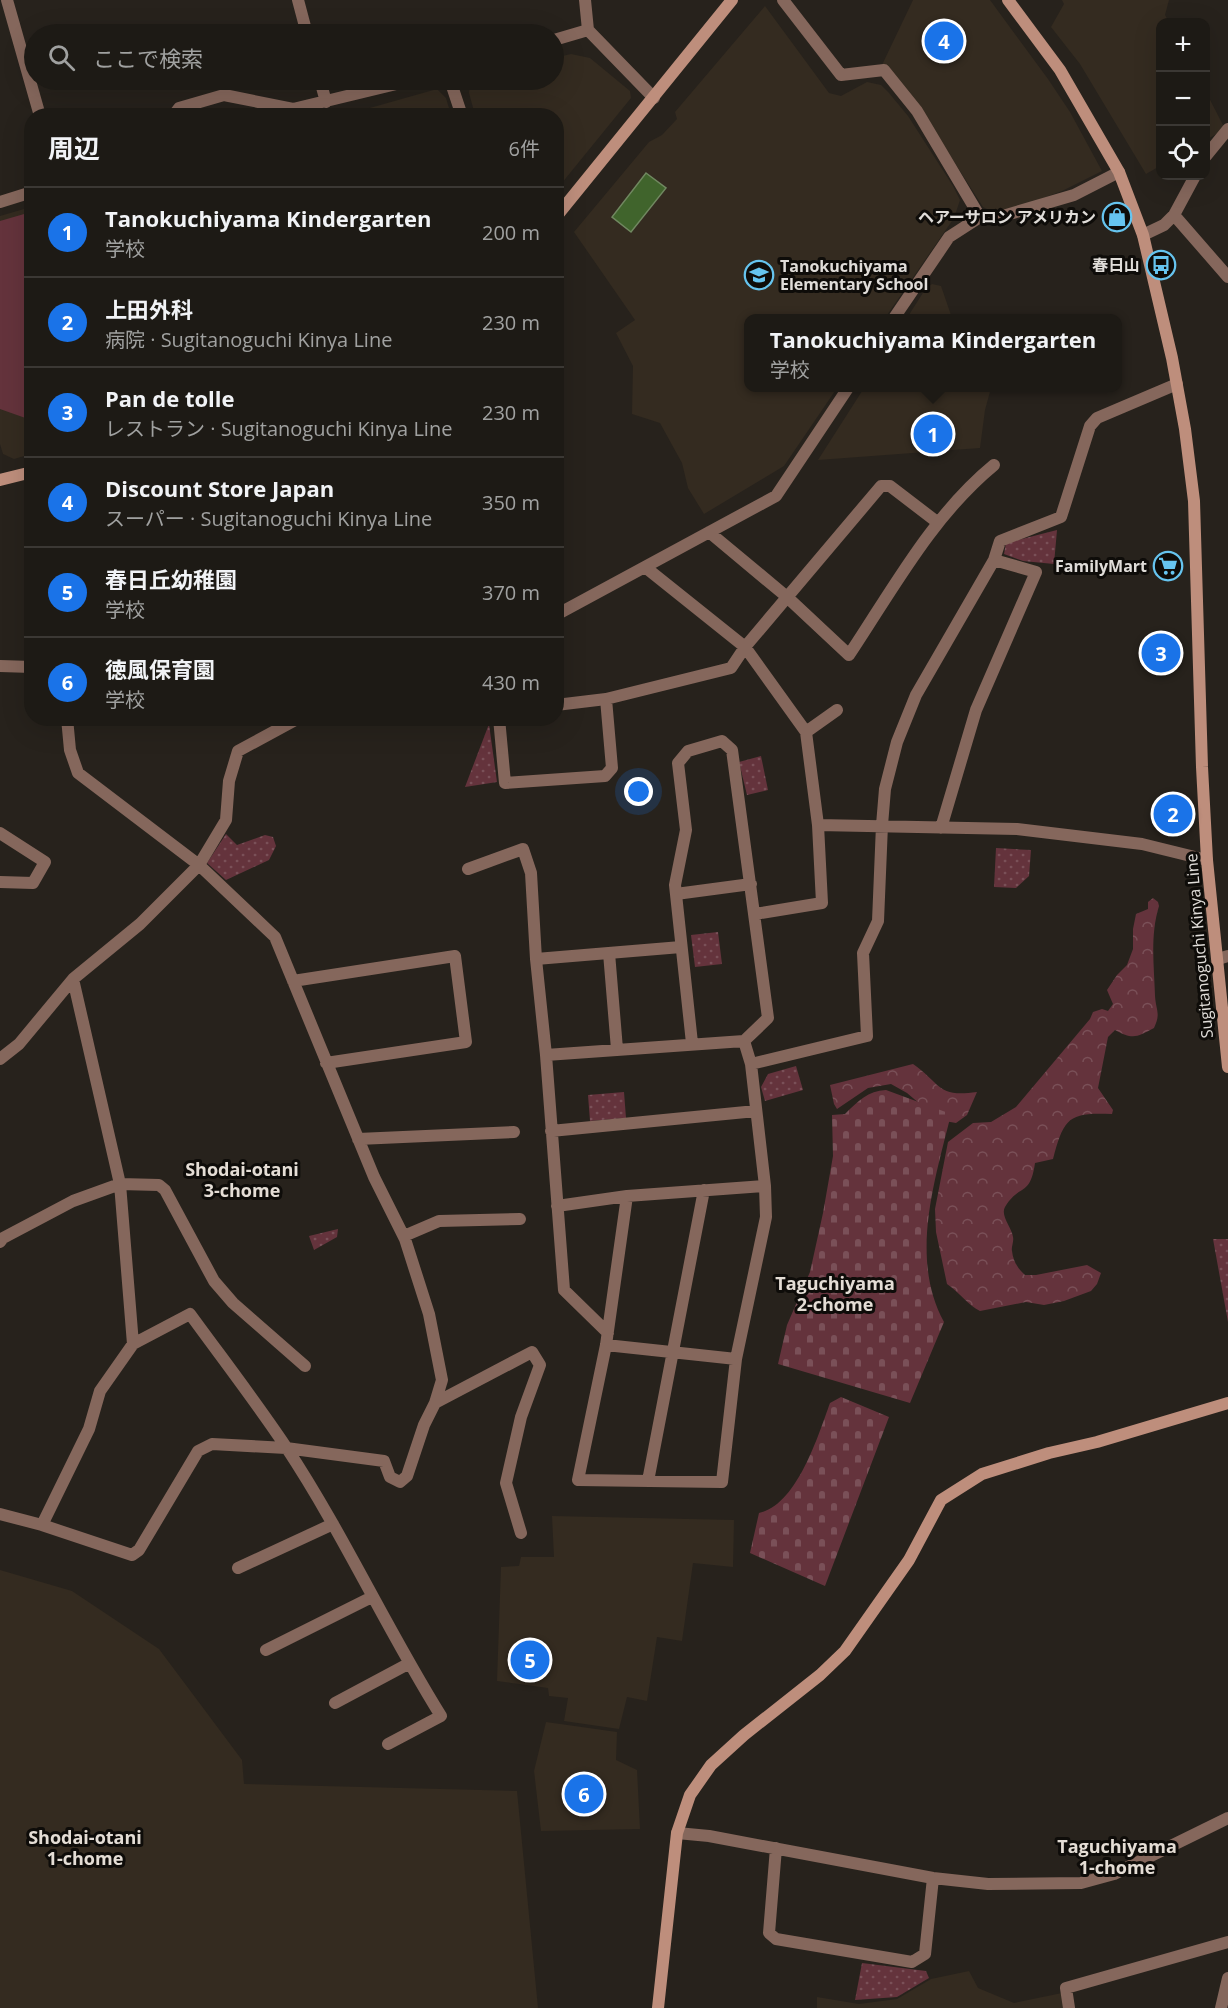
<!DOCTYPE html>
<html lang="ja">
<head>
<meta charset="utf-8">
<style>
  body { margin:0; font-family:"Open Sans","Noto Sans JP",sans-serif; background:#25231e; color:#f1f3f6 }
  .controls { position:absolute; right:18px; top:18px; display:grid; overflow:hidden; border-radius:12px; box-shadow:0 6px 24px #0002 }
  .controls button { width:54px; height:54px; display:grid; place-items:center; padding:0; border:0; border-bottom:2px solid #3b3834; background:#1d1a15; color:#f1f3f6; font:30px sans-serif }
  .you { position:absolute; left:639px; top:792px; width:21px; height:21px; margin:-15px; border:4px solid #fff; border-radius:50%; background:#1a73e8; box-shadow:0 0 0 9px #1a73e833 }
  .badge { display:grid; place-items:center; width:39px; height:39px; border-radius:50%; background:#1a73e8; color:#fff; font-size:20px; font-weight:700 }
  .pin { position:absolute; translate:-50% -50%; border:3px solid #fff; box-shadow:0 2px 6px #0006 }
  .popup { position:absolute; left:744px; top:314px; width:378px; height:78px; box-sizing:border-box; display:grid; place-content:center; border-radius:12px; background:#1d1a15; filter:drop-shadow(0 2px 4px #0005); font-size:20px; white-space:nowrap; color:#a0a1a0 }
  .popup b { font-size:22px; color:#f1f3f6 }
  .popup::after { content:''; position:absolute; left:50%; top:100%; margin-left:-12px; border:12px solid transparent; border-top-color:#1d1a15 }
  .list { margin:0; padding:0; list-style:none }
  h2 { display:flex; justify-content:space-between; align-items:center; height:78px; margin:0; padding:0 24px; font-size:26px }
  h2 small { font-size:20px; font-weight:400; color:#a0a1a0 }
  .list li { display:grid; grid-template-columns:39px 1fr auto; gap:18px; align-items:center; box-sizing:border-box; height:90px; padding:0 24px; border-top:2px solid #3b3834 }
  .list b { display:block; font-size:22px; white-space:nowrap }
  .list p { margin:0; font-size:20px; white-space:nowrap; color:#a0a1a0 }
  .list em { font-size:20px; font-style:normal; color:#a0a1a0 }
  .icon { flex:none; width:33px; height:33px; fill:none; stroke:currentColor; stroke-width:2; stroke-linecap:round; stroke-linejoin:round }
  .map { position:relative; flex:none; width:1228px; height:2008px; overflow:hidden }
  .search { position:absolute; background:#1d1a15; box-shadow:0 6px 24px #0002; left:24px; top:24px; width:540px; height:66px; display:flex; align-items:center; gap:15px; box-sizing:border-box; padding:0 21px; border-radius:33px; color:#a0a1a0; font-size:22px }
  .panel { position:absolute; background:#1d1a15; box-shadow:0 6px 24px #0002; left:24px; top:108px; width:540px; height:618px; border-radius:24px }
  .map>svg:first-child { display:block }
</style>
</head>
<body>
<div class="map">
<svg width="1228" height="2008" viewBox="0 0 1228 2008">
  <defs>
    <pattern id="green-dots" width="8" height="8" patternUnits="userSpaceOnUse" patternTransform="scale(1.5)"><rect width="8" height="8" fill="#64333c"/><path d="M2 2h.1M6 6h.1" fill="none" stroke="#7a5058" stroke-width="1.8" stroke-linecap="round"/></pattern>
    <pattern id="forest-crowns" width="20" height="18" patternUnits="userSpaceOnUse" patternTransform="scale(1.5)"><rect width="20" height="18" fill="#64333c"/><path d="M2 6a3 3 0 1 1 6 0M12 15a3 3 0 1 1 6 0" fill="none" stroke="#7a5058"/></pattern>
    <pattern id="cemetery-stones" width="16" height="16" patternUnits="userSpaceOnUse" patternTransform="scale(1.5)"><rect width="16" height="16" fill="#64333c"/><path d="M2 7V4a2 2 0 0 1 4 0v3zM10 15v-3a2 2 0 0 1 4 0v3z" fill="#7a5058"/></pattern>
  </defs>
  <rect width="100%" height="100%" fill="#27221c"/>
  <path fill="#342b20" d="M 913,0 L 990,0 L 1048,79 L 1070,112 L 1102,171 L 1062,191 L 1030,203 L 993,212 L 983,207 L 944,146 L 882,65 Z
    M 1062,0 L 1169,0 L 1165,15 L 1169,22 L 1160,22 L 1160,166 L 1146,174 L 1080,64 L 1051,27 L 1064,4 Z
    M 765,6 L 829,93 L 841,96 L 867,82 L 881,85 L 889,93 L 908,116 L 953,186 L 960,200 L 954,218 L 885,318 L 748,318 L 748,388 L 837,388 L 784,466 L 704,514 L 688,488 L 682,463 L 660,423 L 632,414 L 633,366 L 616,333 L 635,320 L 574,232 L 649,142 L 662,135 L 677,119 L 675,112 Z
    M 571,54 L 590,58 L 630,91 L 631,98 L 557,189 L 556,116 L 475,115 L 469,93 L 470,80 L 554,80 L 554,58 Z
    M 437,89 L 446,98 L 451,115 L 345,115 Z
    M 1206,92 L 1225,129 L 1206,140 Z
    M 31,207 L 31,454 L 14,459 L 3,454 L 0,444 L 0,216 Z
    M 932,284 L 941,286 L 952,318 L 907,318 L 926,288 Z
    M 864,388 L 991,388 L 985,410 L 980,448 L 818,460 Z
    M 552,1516 L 734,1520 L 733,1567 L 693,1563 L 682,1641 L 657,1637 L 647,1701 L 627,1697 L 619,1729 L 564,1721 L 568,1698 L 549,1696 L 548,1688 L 497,1681 L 501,1567 L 519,1566 L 521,1557 L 554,1557 Z
    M 0,1570 L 72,1591 L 159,1649 L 242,1760 L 244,1784 L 517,1791 L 538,2008 L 0,2008 Z
    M 546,1722 L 617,1732 L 616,1760 L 637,1770 L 640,1829 L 541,1831 L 534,1771 Z
    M 969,1971 L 978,1988 L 1014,2003 L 1062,1993 L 1064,2008 L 817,2008 L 817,1997 L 859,2004 L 897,1999 L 931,1979 Z"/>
  <path fill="url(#green-dots)" d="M 1057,530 L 1054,564 L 1023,561 L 1004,554 L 1006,543 Z
    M 489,724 L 497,782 L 465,787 Z
    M 761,756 L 768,790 L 747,795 L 739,762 Z
    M 226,834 L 237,845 L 265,835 L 273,837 L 276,846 L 269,860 L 226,880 L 207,863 Z
    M 996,848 L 1031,850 L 1029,876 L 1016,888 L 994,887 Z
    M 718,932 L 722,964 L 695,967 L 691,935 Z
    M 796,1066 L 803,1090 L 765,1101 L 761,1087 L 768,1074 Z
    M 624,1092 L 626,1118 L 590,1121 L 588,1095 Z
    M 338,1229 L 337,1237 L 314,1250 L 309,1236 Z
    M 1213,1239 L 1228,1239 L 1228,1322 Z
    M 862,1963 L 926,1971 L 929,1978 L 897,1997 L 855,2000 Z"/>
  <path fill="url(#forest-crowns)" d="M 1153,898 L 1158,902 L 1159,906 C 1150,935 1154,965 1155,996 C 1156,1011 1161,1013 1154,1028 C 1137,1037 1133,1040 1115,1030 L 1108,1037 L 1098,1088 L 1113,1110 L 1112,1114 C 1068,1112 1064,1118 1053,1159 L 1035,1163 C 1030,1198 1019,1183 1005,1207 C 1000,1216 1012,1228 1013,1237 C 1014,1242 1011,1247 1012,1251 C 1013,1261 1018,1269 1025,1275 L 1036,1275 L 1087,1265 L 1101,1273 L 1097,1284 L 1091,1291 L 1064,1301 L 1044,1305 L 1026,1302 L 980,1311 C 968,1305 959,1292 947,1284 L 936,1232 L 935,1209 L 948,1142 L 973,1123 L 991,1122 L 1016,1107 L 1090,1019 L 1093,1012 L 1102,1009 L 1108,1011 L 1113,1004 L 1107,990 L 1117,975 L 1127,965 L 1133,949 L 1133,929 L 1136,914 L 1148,909 L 1148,902 Z
    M 913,1064 C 941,1083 936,1098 977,1092 L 967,1115 L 956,1123 L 939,1120 L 907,1093 L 891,1084 L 868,1088 L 837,1109 L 834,1104 L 830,1085 Z"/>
  <path fill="url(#cemetery-stones)" d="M 886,1090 L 951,1114 C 935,1180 909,1258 944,1322 L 910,1403 L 778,1364 L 787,1325 L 810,1272 L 823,1213 L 833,1156 L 832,1115 L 845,1114 C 858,1101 868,1091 886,1090 Z
    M 841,1397 L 889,1417 L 825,1586 L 750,1553 L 759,1513 C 797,1505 818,1436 830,1403 Z"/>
  <path fill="#64333c" d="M 31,212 L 32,212 L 31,420 L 0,409 L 0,221 Z"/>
  <path fill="#40642c" stroke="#708860" stroke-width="1.5" d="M 646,173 L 666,188 L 631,232 L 612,217 Z"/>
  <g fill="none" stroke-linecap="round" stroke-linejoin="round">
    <path stroke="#85675c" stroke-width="12" d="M 7,0 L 40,116
      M 298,0 L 307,34
      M 783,0 L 841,75 L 884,70 L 917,111 L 980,217
      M 588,30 L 654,98
      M 554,40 L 588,30 L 585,0
      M 320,80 L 326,102
      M 450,80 L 462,116
      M 173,116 L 179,108 L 224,95 L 293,109 L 413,80
      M 1206,156 L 1228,129
      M 0,202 L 32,192
      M 1174,215 L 1228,277
      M 1143,235 L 1164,225 L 1174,215 L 1195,176
      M 894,318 L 949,237 L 980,217 L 996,218 L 1074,195 L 1119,172
      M 709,532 L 787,597 L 849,655 C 893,589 932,516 994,465
      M 994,560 L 1000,541 L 1061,517 L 1090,426 L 1097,418 L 1177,384
      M 645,567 L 745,647 L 806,732 L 818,825 L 822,903 L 755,914
      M 556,615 L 776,496 L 848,388
      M 0,666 L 32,667
      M 556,705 L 606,699 L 731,668 L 745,647 L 881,486 L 890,486 L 937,522
      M 499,718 L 505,783 L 605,776 L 612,768 L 606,699
      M 806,732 L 837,710
      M 818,825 L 1017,829 L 1142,844 L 1207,860
      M 0,833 L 45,862 L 33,883 L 0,882
      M 468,869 L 523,849 L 531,873 L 536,959
      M 676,894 L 751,884
      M 609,953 L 617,1049
      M 1218,959 L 1228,956
      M 293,981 L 455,956 L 466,1042 L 326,1063
      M 546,1055 L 744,1041 L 768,1018 L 732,750 L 722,741 L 688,751 L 678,763 L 686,830 L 675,885 L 692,1043
      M 0,1059 L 19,1044 L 73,979
      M 751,1064 L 867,1036 L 863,953 L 878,921 L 882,825 L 885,789 L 897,742 L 916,695 L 994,560 L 1036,572 L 976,710 L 941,828
      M 551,1131 L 756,1111
      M 358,1139 L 514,1132
      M 627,1196 L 606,1345 L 578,1480 L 722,1482 L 736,1359 L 766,1217 L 765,1186 L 751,1064 L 744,1041
      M 557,1206 L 627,1196 L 765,1186
      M 404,1236 L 439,1221 L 520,1219
      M 0,1242 L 3,1238 L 73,1201 L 120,1184 L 159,1185 L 165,1190 L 214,1281 L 233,1303 L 305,1366
      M 608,1333 L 564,1290 L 546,1055 L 536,959 L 681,947
      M 133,1344 L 120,1184 L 73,979 L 140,924 L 199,865 L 226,820 L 229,781 L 238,751 L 299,718
      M 606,1345 L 736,1359
      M 435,1403 L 532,1352 L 540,1365 L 521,1417 L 506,1483 L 521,1533
      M 648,1481 L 704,1190
      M 0,1514 L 42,1525 L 89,1429 L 100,1391 L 133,1344 L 190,1314 C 222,1358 256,1402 286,1447 C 343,1533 386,1628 441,1716 L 388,1744
      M 42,1525 L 132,1555 L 139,1550 L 198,1451 L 212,1444 L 286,1448 L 384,1461 L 390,1477 L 400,1482 L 407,1476 L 424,1425 L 435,1403 L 442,1380 L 429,1314 L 405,1239 L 374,1177 L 275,937 L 199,865 L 78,773 L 70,750 L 67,718
      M 238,1568 L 333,1524
      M 266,1650 L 372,1597
      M 335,1703 L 408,1664
      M 677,1833 L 709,1836 L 933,1878 L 988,1884 L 1081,1883 L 1114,1874 L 1228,1818
      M 776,1848 L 769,1933 L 776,1939 L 912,1962 L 925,1954 L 933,1878
      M 1069,2008 L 1066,1988 L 1228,1942
      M 1221,2008 L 1228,1978"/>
    <path stroke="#be8e7c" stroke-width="12" d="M 1008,0 L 1060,70 L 1119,172 L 1143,235 L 1172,358 L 1185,429 L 1194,501 L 1202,767 L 1207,860 L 1228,1067
      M 556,217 L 732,0
      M 0,480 L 32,472
      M 658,2008 L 677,1833 L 690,1795 L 711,1765 L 744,1735 L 820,1675 L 845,1651 L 909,1560 L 941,1500 L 982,1474 L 1049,1453 L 1097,1442 L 1228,1403"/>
  </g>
  <defs>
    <g id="shop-ring" transform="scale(1.5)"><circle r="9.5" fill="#0e0c09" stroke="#66c4ef" stroke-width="1.5"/><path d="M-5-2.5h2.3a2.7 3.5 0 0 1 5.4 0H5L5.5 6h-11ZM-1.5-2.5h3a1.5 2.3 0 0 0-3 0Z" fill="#66c4ef"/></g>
    <g id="bus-ring" transform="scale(1.5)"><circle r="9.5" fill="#0e0c09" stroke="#66c4ef" stroke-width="1.5"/><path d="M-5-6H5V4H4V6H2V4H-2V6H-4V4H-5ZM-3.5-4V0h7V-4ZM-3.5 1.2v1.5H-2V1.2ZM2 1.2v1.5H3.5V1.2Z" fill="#66c4ef"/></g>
    <g id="school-ring" transform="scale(1.5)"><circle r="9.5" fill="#0e0c09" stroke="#66c4ef" stroke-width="1.5"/><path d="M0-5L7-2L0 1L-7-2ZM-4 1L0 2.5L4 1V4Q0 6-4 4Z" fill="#66c4ef"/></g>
    <g id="supermarket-ring" transform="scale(1.5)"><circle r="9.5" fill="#0e0c09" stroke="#66c4ef" stroke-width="1.5"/><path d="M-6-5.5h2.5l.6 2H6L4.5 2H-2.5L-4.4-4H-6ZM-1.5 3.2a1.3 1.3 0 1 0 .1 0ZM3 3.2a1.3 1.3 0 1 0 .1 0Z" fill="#66c4ef"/></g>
  </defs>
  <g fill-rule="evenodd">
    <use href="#shop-ring" x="1117" y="217"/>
    <use href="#bus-ring" x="1161" y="265"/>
    <use href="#school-ring" x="759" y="275"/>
    <use href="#supermarket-ring" x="1168" y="566"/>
  </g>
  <g text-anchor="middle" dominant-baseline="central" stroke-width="6" stroke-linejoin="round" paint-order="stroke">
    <g font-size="16" font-weight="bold" fill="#e0ddd9" stroke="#0e0c09" text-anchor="end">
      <text x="1096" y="217">ヘアーサロン アメリカン</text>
      <text x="1140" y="265">春日山</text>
      <text x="780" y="266" text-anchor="start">Tanokuchiyama<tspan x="780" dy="18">Elementary School</tspan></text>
      <text x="1147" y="566">FamilyMart</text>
    </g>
    <g font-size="16" fill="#e0ddd9" stroke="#0e0c09">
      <text transform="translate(1199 946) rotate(-95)">Sugitanoguchi Kinya Line</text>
    </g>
    <g font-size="18" font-weight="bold" fill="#e4ddd5" stroke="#0e0c09">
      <text x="242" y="1169">Shodai-otani<tspan x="242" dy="21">3-chome</tspan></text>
      <text x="835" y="1283">Taguchiyama<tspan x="835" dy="21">2-chome</tspan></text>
      <text x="85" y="1837">Shodai-otani<tspan x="85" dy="21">1-chome</tspan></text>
      <text x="1117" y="1846">Taguchiyama<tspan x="1117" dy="21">1-chome</tspan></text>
    </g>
  </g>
</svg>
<div class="controls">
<button>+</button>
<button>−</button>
<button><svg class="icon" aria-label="locate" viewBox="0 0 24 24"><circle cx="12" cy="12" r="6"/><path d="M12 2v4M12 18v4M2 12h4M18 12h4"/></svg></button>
</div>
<div class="you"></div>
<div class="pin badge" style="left:933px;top:434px">1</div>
<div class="popup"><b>Tanokuchiyama Kindergarten</b>学校</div>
<div class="pin badge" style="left:1173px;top:814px">2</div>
<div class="pin badge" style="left:1161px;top:653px">3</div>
<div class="pin badge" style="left:944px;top:41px">4</div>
<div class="pin badge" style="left:530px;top:1660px">5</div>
<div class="pin badge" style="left:584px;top:1794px">6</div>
<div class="search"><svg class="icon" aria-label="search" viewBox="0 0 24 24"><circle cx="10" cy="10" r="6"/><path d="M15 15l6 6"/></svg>ここで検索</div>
<section class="panel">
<h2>周辺<small>6件</small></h2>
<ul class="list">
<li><span class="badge">1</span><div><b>Tanokuchiyama Kindergarten</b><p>学校</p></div><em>200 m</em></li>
<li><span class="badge">2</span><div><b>上田外科</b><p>病院 · Sugitanoguchi Kinya Line</p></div><em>230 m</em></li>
<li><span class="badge">3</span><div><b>Pan de tolle</b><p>レストラン · Sugitanoguchi Kinya Line</p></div><em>230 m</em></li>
<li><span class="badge">4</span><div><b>Discount Store Japan</b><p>スーパー · Sugitanoguchi Kinya Line</p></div><em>350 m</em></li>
<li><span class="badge">5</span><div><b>春日丘幼稚園</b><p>学校</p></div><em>370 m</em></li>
<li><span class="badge">6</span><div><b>徳風保育園</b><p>学校</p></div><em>430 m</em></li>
</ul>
</section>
</div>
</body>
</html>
